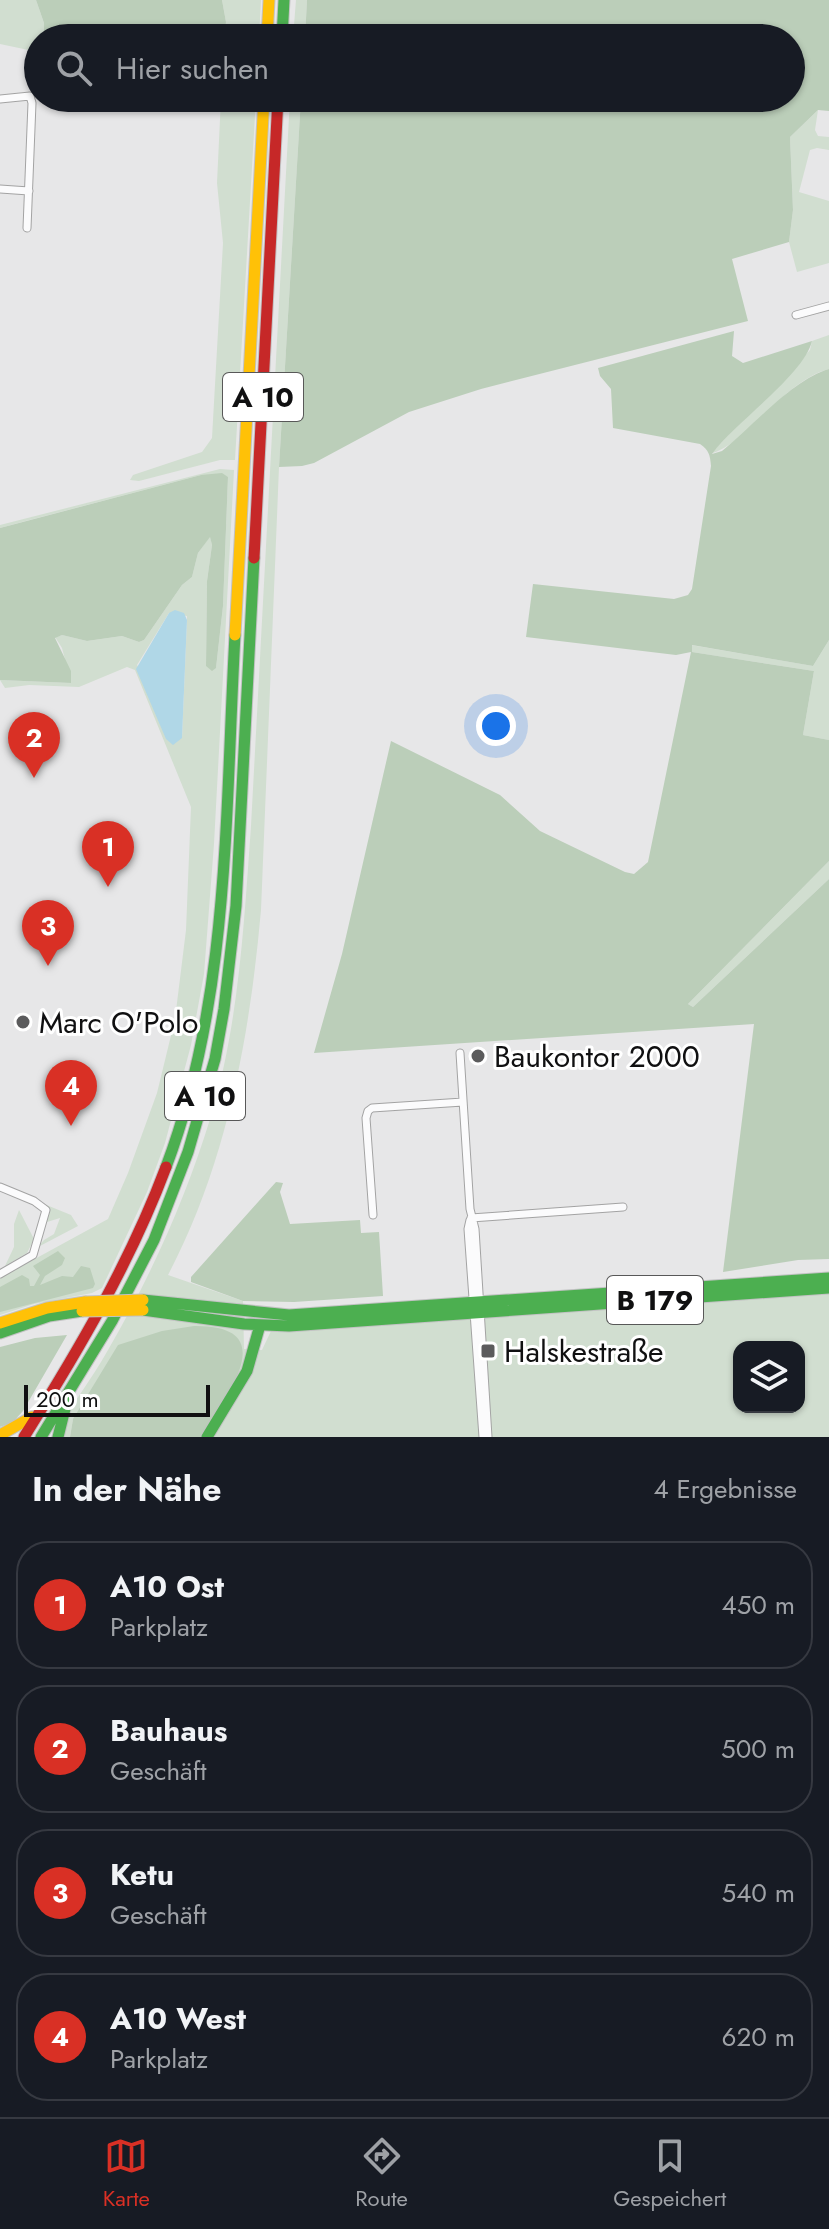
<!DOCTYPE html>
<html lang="de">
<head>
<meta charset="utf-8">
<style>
  body { margin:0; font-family:Jost,sans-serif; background:#20242c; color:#f1f3f6 }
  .controls { position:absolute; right:24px; bottom:24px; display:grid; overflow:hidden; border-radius:16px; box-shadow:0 2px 6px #0004 }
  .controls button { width:72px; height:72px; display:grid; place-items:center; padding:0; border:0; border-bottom:2px solid #363941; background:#171b24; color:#f1f3f6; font:40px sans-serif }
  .scale { position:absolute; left:24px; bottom:20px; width:186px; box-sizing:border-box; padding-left:8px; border:4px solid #101011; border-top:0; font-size:22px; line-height:28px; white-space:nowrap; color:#101011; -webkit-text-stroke:6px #fff; paint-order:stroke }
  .you { position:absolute; left:496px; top:726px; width:28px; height:28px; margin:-20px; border:6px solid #fff; border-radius:50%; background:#1a73e8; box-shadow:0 0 0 12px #1a73e833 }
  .badge { display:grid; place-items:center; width:52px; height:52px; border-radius:50%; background:#d93025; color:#fff; font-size:26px; font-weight:700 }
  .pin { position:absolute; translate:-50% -66px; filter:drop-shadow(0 2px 4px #0008) }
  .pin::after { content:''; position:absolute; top:42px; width:28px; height:24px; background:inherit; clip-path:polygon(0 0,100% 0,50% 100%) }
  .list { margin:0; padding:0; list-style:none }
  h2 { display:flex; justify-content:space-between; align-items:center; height:104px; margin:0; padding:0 32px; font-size:34px }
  h2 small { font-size:26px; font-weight:400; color:#9ea1a6 }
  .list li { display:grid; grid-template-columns:52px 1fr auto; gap:24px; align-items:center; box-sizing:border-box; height:128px; margin:0 16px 16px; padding:0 16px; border:2px solid #363941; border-radius:32px }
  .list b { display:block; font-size:30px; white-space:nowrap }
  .list p { margin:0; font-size:26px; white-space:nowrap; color:#9ea1a6 }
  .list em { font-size:26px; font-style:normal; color:#9ea1a6 }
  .icon { flex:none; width:44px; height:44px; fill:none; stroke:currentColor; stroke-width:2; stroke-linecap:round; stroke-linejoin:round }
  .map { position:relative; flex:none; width:829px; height:1437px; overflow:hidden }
  .search { position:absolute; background:#171b24; box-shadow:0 2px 6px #0004; left:24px; right:24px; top:24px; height:88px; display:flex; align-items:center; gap:20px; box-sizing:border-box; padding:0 28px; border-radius:44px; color:#9ea1a6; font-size:30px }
  .sheet { height:680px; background:#171b24 }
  nav { display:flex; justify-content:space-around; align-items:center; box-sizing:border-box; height:112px; border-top:2px solid #363941; background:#171b24; font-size:22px; color:#9ea1a6 }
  nav a { display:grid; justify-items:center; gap:4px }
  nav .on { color:#d93025 }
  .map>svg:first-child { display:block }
</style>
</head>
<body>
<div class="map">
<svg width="829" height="1437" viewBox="0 0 829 1437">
  <rect width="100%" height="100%" fill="#e7e7e8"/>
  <path fill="#d1ded0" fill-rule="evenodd" d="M 0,0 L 36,0 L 44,23 L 44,38 L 38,38 L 38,52 L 0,44 Z
    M 222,0 L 261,0 L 259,38 L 224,38 L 226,22 Z
    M 296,0 L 307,0 L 305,38 L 293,38 Z
    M 221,98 L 256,98 L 235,460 L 220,460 L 139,481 L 130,480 L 133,475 L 202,452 L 212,438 L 223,243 L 217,183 Z
    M 290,98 L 301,98 L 279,467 L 261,910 C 250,1035 227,1163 168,1275 L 243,1301 L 244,1349 L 262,1350 L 271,1331 L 829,1292 L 829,1437 L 201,1437 L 73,1419 L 70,1437 L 51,1437 C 70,1408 91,1380 108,1350 C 151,1276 186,1198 211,1116 C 239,1023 244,923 251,826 ZM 739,1347 L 799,1347 L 799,1407 L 739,1407 Z
    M 818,110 L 815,130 L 818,136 L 829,137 L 829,150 L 817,148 L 810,150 L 799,192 L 829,201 L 829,263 L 797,272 L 789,242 L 793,210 L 790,137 Z
    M 829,335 L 829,369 C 783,381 750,442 710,454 L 810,350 L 812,341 Z
    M 220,469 L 234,470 L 214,844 L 204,974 L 191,1045 L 165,1143 L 147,1192 L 102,1288 L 92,1293 L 34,1304 L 0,1315 L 0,1278 L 108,1219 L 128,1173 L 157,1093 L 175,1019 L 186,930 L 191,807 L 135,670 L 127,667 L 79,687 L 29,685 L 5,688 L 0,680 L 71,683 L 62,648 L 55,637 L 62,635 L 87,641 L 122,636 L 139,642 L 144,640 L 182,585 L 192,577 L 198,553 L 210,536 L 212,545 L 207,581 L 206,666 L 216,668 L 223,606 L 228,477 L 201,475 L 22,522 L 0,528 L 0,525 ZM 169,613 L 187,616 L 187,620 L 182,738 L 137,665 Z
    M 829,640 L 829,740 L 803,735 L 814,671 L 692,652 L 691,645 L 813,666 Z
    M 829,861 L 829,879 L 693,1007 L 688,1004 Z
    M 44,1204 L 71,1215 L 78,1226 L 38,1247 L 44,1240 L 54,1234 L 60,1218 L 47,1222 L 49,1211 Z
    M 19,1210 L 34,1239 L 27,1253 L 5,1266 L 14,1247 L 14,1224 Z"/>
  <path fill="#bbceb9" d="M 36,0 L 222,0 L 226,22 L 224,38 L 44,38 L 44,23 Z
    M 307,0 L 829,0 L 829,111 L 818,110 L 790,137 L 793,210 L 789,242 L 732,259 L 748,321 L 481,389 L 409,412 L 314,463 L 302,466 L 279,467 L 301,98 L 791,98 L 791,38 L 305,38 Z
    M 734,331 L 732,356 L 743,363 L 812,341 C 804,375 734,423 712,454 L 722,451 C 752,427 793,379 829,369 L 829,640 L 813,666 L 692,645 L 692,652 L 814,671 L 803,735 L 829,740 L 829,861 L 688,1004 L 693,1007 L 829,879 L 829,1259 L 798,1260 L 723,1272 L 754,1024 L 314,1053 L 342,954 L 391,741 L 500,795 L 540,831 L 625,872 L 634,874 L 648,862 L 691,652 L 676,655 L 526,637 L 533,584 L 674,599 L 688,595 L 692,589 L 711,466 C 710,455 709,450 700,444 L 613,428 L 611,389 L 600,376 L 598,368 Z
    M 222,473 L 228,477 L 223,606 L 216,668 L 212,671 L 206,666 L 207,581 L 212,545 L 210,537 L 198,553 L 192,577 L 182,585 L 144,640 L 139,642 L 122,636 L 87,641 L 62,635 L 55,638 L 71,671 L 71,683 L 0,680 L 0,528 L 201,475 Z
    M 276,1182 L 283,1183 L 280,1192 L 290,1224 L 360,1220 L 361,1233 L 379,1232 L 383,1296 L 294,1302 L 243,1301 L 191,1282 L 191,1277 Z
    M 58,1251 L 65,1258 L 62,1265 L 45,1276 L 40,1285 L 62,1276 L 73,1277 L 81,1266 L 90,1268 L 95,1284 L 93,1288 L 0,1312 L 0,1287 L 22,1275 L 29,1279 L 30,1286 L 34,1286 L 40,1275 L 33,1266 Z
    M 194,1326 C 285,1325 225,1397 201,1437 L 70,1437 L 73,1419 L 118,1345 L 162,1331 Z
    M 67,1335 L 23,1411 L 13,1422 L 0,1427 L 0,1347 L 35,1338 Z"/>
  <path fill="#b0d7e7" d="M 175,610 L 184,613 L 187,620 L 182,738 L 173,745 L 166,739 L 136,669 L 169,613 Z"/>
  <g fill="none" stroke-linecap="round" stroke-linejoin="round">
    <g stroke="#a3a3a3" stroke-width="9">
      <path id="street" d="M 0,99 L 30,96 L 32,103 L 27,228
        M 0,189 L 29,191
        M 796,315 L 829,306
        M 460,1053 L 470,1209 L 475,1229 L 488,1437
        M 0,1187 L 34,1201 L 46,1210 L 33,1255 L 0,1274
        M 373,1215 L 366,1118 L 368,1111 L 372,1108 L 463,1102
        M 471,1218 L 623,1207
        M 470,1220 L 468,1229 L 483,1437"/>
    </g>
    <g stroke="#c2c2c3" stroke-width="13">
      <path id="fast" d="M 282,38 L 284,0
        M 166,1167 C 230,998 225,813 235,635
        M 143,1300 L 289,1315 L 829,1278
        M 143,1310 L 244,1324 L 289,1326 L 829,1288
        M 0,1333 L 49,1316 L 82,1311
        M 41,1437 L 112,1321 L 154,1240 L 188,1152 L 215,1059 L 224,1009 L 236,906 L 254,558
        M 58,1437 L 66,1405
        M 207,1437 L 247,1371 L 260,1325"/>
    </g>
    <g stroke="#c2c2c3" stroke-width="13">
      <path id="slow" d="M 267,38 L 269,0
        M 235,635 L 264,98
        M 0,1323 L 47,1308 L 85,1302
        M 0,1435 L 32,1417"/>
    </g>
    <g stroke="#c2c2c3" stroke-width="13">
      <path id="jam" d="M 254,558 L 278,98
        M 24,1437 C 78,1351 130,1263 166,1167"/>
    </g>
    <use href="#street" stroke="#fbfbfc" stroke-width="7"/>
    <use href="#fast" stroke="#4caf50" stroke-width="11"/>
    <use href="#slow" stroke="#ffc107" stroke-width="11"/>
    <use href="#jam" stroke="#c62828" stroke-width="11"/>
    <g stroke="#c2c2c3" stroke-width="13" stroke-linecap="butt">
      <path id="slow-bridge" d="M 85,1302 L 143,1300
        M 82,1311 L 143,1310"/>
    </g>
    <use href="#slow-bridge" stroke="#ffc107" stroke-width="11"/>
  </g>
  <g fill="#5b5b5c" stroke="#fff" stroke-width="3">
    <circle cx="23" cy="1022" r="8"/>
    <circle cx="478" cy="1056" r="8"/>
    <rect x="480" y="1343" width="16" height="16" rx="4"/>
  </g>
  <g text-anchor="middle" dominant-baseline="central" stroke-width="6" stroke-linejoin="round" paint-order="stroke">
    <g fill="#fff" stroke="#585858" stroke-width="2">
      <rect x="223" y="373" width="80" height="48" rx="6"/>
      <rect x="165" y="1072" width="80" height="48" rx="6"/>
      <rect x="607" y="1276" width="96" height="48" rx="6"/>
    </g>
    <g font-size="28" font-weight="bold" fill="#101011">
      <text x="263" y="397">A 10</text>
      <text x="205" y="1096">A 10</text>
      <text x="655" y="1300">B 179</text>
    </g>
    <g font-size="30" fill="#101011" stroke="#fff" text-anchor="start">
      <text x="39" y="1022">Marc O'Polo</text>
      <text x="494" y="1056">Baukontor 2000</text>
      <text x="504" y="1351">Halskestraße</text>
    </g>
  </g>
</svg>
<div class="controls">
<button><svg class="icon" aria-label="layers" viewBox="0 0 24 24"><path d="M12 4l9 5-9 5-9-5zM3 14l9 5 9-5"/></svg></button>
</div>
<div class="scale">200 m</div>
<div class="you"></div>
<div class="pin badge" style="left:108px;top:887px">1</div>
<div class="pin badge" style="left:34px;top:778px">2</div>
<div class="pin badge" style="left:48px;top:966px">3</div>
<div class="pin badge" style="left:71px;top:1126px">4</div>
<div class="search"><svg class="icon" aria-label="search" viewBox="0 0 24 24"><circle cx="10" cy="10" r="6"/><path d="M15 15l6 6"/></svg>Hier suchen</div>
</div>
<section class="sheet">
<h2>In der Nähe<small>4 Ergebnisse</small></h2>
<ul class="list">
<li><span class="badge">1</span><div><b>A10 Ost</b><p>Parkplatz</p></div><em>450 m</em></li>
<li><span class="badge">2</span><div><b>Bauhaus</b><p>Geschäft</p></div><em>500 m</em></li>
<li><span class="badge">3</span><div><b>Ketu</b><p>Geschäft</p></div><em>540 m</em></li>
<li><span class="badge">4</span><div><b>A10 West</b><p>Parkplatz</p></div><em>620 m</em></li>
</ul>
</section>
<nav>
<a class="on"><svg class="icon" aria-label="map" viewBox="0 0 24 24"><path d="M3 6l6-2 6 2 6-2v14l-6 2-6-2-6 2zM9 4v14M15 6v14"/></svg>Karte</a>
<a><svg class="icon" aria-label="directions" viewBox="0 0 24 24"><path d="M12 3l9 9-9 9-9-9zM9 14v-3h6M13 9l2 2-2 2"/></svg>Route</a>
<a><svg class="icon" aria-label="saved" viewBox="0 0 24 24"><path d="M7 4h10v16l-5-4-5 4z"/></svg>Gespeichert</a>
</nav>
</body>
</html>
